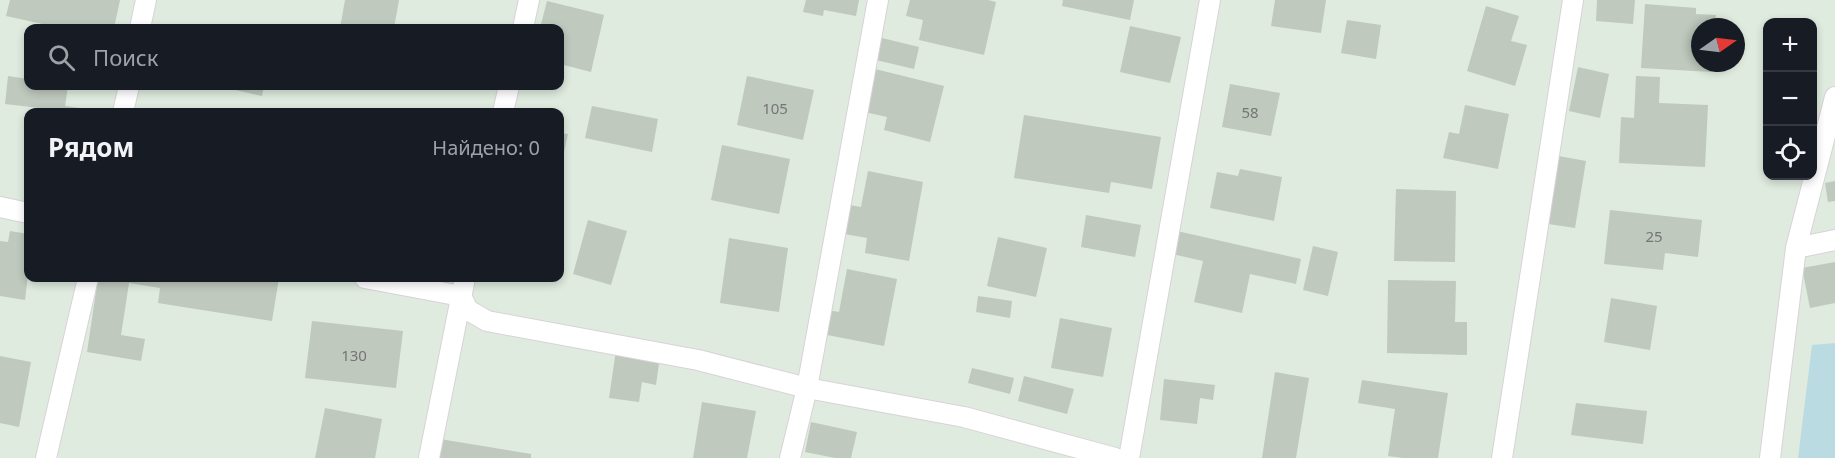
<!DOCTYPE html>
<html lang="ru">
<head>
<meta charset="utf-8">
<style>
  body { margin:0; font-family:"Noto Sans",sans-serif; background:#242831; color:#f1f3f6 }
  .controls { position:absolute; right:18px; top:18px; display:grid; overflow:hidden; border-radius:12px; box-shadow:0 3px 9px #0003 }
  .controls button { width:54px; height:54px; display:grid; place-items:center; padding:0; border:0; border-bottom:2px solid #363941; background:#171b24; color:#f1f3f6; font:30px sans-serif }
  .compass { position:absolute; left:1691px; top:18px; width:54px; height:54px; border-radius:50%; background:#171b24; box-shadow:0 3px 9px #0003; rotate:76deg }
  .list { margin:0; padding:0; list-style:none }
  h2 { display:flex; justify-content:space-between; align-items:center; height:78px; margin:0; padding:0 24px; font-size:26px }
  h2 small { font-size:20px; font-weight:400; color:#9ea1a6 }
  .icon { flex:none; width:33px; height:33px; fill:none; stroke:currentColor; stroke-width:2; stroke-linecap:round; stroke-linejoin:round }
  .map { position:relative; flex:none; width:1835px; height:458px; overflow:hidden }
  .search { position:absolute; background:#171b24; box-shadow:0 3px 9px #0003; left:24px; top:24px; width:540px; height:66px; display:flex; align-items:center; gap:15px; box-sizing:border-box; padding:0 21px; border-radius:12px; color:#9ea1a6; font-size:22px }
  .panel { position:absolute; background:#171b24; box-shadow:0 3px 9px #0003; left:24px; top:108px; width:540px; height:174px; border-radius:12px }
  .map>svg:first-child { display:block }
</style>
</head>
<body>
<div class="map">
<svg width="1835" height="458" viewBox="0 0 1835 458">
  <rect width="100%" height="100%" fill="#dfebdf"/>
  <path fill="#bbdbe3" d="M 1835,343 L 1835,458 L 1798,458 L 1812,345 Z"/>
  <path fill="#bfc9bd" d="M 10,0 L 120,0 L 114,28 L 46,28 L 47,25 L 6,16 Z
    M 345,0 L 399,0 L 394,28 L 340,28 Z
    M 806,0 L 859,0 L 856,16 L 824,10 L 823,16 L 803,12 Z
    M 910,0 L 988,0 L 996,2 L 984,55 L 919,40 L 923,20 L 906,16 Z
    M 1063,0 L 1134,0 L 1130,20 L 1062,6 Z
    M 1275,0 L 1326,0 L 1321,33 L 1271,26 Z
    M 1597,0 L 1635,0 L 1633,24 L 1596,21 Z
    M 547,1 L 604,15 L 591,72 L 560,64 L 560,28 L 540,28 Z
    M 1645,4 L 1696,8 L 1696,14 L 1716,15 L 1715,27 L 1700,27 L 1700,63 L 1713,63 L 1712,72 L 1641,68 Z
    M 1486,6 L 1519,16 L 1511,41 L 1527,45 L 1515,86 L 1467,71 Z
    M 1347,20 L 1381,25 L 1376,59 L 1341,53 Z
    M 1130,26 L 1181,37 L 1170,83 L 1120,72 Z
    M 882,38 L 919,47 L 914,69 L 876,60 Z
    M 1578,67 L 1609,74 L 1600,118 L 1569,111 Z
    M 871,68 L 944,86 L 930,142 L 884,130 L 887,117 L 860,111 Z
    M 8,76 L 28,79 L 28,86 L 68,86 L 65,106 L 95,110 L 95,112 L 40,112 L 40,108 L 5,104 Z
    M 747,76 L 814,90 L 803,140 L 737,125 Z
    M 1636,76 L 1660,77 L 1659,103 L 1708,105 L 1705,167 L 1619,163 L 1621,117 L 1634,118 Z
    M 1230,84 L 1280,93 L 1271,136 L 1222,127 Z
    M 218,86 L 264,86 L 262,96 Z
    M 1465,105 L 1509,114 L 1498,169 L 1443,158 L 1449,132 L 1459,134 Z
    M 592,106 L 658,119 L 652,152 L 585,138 Z
    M 1024,115 L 1161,137 L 1152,189 L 1111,182 L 1109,193 L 1014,178 Z
    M 560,133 L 568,134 L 560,170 Z
    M 722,145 L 790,159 L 779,214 L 711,200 Z
    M 1553,155 L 1586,161 L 1575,228 L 1542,223 Z
    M 1240,169 L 1282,177 L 1274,221 L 1210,208 L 1217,172 L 1238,176 Z
    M 868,171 L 923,182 L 909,261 L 865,253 L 867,238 L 839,233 L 844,204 L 861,207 Z
    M 1835,181 L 1835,201 L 1828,202 L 1825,183 Z
    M 1396,189 L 1456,191 L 1455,262 L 1394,261 Z
    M 1610,210 L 1702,220 L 1698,257 L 1665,253 L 1663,270 L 1604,264 Z
    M 1086,215 L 1141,225 L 1135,257 L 1081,247 Z
    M 588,220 L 627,231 L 611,285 L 573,274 Z
    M 10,231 L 28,234 L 28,275 L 25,300 L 0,296 L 0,241 L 8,242 Z
    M 1177,231 L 1301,259 L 1296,284 L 1250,274 L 1242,313 L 1194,302 L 1203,261 L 1172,254 Z
    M 998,237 L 1047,248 L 1036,297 L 987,286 Z
    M 729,238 L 788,248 L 779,312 L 720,303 Z
    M 1313,246 L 1338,252 L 1328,296 L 1303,290 Z
    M 1835,262 L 1835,303 L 1810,308 L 1802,268 Z
    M 847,269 L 897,279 L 884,346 L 817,333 L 822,309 L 839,312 Z
    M 98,278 L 279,278 L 272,321 L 158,303 L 160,288 L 129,283 L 121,335 L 145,339 L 141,361 L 87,352 Z
    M 1388,280 L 1456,281 L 1455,322 L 1467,322 L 1467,355 L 1387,353 Z
    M 978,296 L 1012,301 L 1010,318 L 976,312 Z
    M 1611,298 L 1657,306 L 1650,350 L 1604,342 Z
    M 1060,318 L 1112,328 L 1103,377 L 1051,368 Z
    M 312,321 L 403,331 L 396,388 L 305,378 Z
    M 616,350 L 660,356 L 656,385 L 642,382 L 639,402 L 609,398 Z
    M 0,356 L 31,362 L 19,427 L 0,423 Z
    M 972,368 L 1014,378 L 1010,394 L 968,383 Z
    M 1275,372 L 1309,378 L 1296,458 L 1262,458 Z
    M 1024,376 L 1074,389 L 1067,414 L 1018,401 Z
    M 1164,379 L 1215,385 L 1213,400 L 1200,398 L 1197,424 L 1160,420 Z
    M 1362,380 L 1448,393 L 1438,458 L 1403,458 L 1388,456 L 1395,409 L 1358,403 Z
    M 702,402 L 756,411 L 747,458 L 693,458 Z
    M 1576,403 L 1647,411 L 1643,444 L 1571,435 Z
    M 325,408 L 382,419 L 375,458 L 315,458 Z
    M 811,422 L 857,432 L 851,458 L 835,458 L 805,452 Z
    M 440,439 L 531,454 L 531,458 L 437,458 Z"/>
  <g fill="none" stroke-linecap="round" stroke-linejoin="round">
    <g stroke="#d8d2d9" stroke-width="22">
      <path id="service" d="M 140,28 L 146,0
        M 523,28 L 529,0
        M 123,112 L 129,86
        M 503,112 L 509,86
        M 0,207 L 28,213
        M 1796,248 L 1835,240
        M 365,278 L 461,296 L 468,310 L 487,321 L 698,360 L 807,388 L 964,417 L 1115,458
        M 46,458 L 88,278
        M 429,458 L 465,278
        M 790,458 L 807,388 L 878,0
        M 1129,458 L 1210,0
        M 1502,458 L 1573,0
        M 1770,458 L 1796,248 L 1835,97"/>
    </g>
    <use href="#service" stroke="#fff" stroke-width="20"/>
  </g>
  <g text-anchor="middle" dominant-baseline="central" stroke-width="4.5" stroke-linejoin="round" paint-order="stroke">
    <g font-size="15" fill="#767477">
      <text x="775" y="108">105</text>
      <text x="1250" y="112">58</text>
      <text x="1654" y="236">25</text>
      <text x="354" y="355">130</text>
    </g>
  </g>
</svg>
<div class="controls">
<button>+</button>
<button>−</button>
<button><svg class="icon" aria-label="locate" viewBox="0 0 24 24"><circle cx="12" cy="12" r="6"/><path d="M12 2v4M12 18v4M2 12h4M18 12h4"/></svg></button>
</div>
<svg class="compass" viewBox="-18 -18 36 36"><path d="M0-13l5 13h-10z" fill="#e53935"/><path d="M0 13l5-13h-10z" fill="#9ea1a6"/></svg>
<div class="search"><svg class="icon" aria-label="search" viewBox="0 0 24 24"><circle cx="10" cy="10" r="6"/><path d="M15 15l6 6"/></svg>Поиск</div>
<section class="panel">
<h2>Рядом<small>Найдено: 0</small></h2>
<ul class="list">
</ul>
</section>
</div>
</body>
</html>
